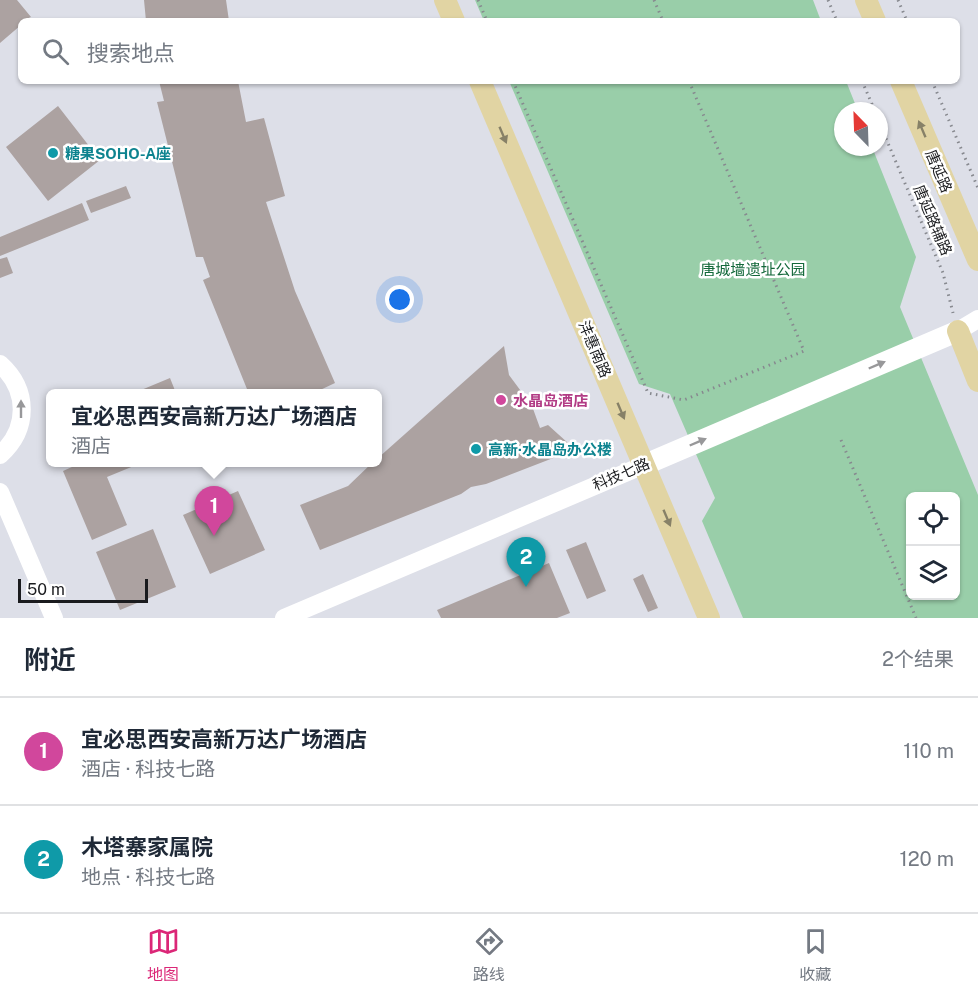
<!DOCTYPE html>
<html lang="zh">
<head>
<meta charset="utf-8">
<style>
  body { margin:0; font-family:"Public Sans","Noto Sans SC",sans-serif; background:#f6f6f7; color:#1f2937 }
  .controls { position:absolute; right:18px; bottom:18px; display:grid; overflow:hidden; border-radius:9px; box-shadow:0 2px 4px #0004 }
  .controls button { width:54px; height:54px; display:grid; place-items:center; padding:0; border:0; border-bottom:2px solid #e0e1e3; background:#fff; color:#1f2937; font:30px sans-serif }
  .compass { position:absolute; left:834px; top:102px; width:54px; height:54px; border-radius:50%; background:#fff; box-shadow:0 2px 4px #0004; rotate:337deg }
  .scale { position:absolute; left:18px; bottom:15px; width:130px; box-sizing:border-box; padding-left:6px; border:3px solid #1a1b1e; border-top:0; font-size:16px; line-height:21px; white-space:nowrap; color:#1a1b1e; -webkit-text-stroke:4px #fff; paint-order:stroke }
  .you { position:absolute; left:400px; top:300px; width:21px; height:21px; margin:-15px; border:4px solid #fff; border-radius:50%; background:#1a73e8; box-shadow:0 0 0 9px #1a73e833 }
  .badge { display:grid; place-items:center; width:39px; height:39px; border-radius:50%; background:#db2777; color:#fff; font-size:20px; font-weight:700 }
  .pin { position:absolute; translate:-50% -50px; filter:drop-shadow(0 2px 3px #0008) }
  .pin::after { content:''; position:absolute; top:32px; width:21px; height:18px; background:inherit; clip-path:polygon(0 0,100% 0,50% 100%) }
  .popup { position:absolute; left:46px; top:389px; width:336px; height:78px; box-sizing:border-box; display:grid; place-content:center; border-radius:9px; background:#fff; filter:drop-shadow(0 2px 4px #0005); font-size:20px; white-space:nowrap; color:#747a83 }
  .popup b { font-size:22px; color:#1f2937 }
  .popup::after { content:''; position:absolute; left:50%; top:100%; margin-left:-12px; border:12px solid transparent; border-top-color:#fff }
  .list { margin:0; padding:0; list-style:none }
  h2 { display:flex; justify-content:space-between; align-items:center; height:78px; margin:0; padding:0 24px; font-size:26px }
  h2 small { font-size:20px; font-weight:400; color:#747a83 }
  .list li { display:grid; grid-template-columns:39px 1fr auto; gap:18px; align-items:center; box-sizing:border-box; height:108px; padding:0 24px; border-top:2px solid #e0e1e3 }
  .list b { display:block; font-size:22px; white-space:nowrap }
  .list p { margin:0; font-size:20px; white-space:nowrap; color:#747a83 }
  .list em { font-size:20px; font-style:normal; color:#747a83 }
  .icon { flex:none; width:33px; height:33px; fill:none; stroke:currentColor; stroke-width:2; stroke-linecap:round; stroke-linejoin:round }
  .map { position:relative; flex:none; width:978px; height:618px; overflow:hidden }
  .search { position:absolute; background:#fff; box-shadow:0 2px 4px #0004; left:18px; right:18px; top:18px; height:66px; display:flex; align-items:center; gap:15px; box-sizing:border-box; padding:0 21px; border-radius:9px; color:#747a83; font-size:22px }
  .sheet { height:294px; background:#fff }
  nav { display:flex; justify-content:space-around; align-items:center; box-sizing:border-box; height:84px; border-top:2px solid #e0e1e3; background:#fff; font-size:16px; color:#747a83 }
  nav a { display:grid; justify-items:center; gap:3px }
  nav .on { color:#db2777 }
  .map>svg:first-child { display:block }
</style>
</head>
<body>
<div class="map">
<svg width="978" height="618" viewBox="0 0 978 618">
  <rect width="100%" height="100%" fill="#dddfe8"/>
  <path fill="#99cea9" fill-rule="evenodd" d="M 475,0 L 813,0 L 821,21 L 484,21 Z
    M 509,81 L 846,81 L 858,111 L 843,111 L 843,147 L 872,147 L 916,257 L 900,307 L 978,495 L 978,618 L 743,618 L 702,521 L 715,498 L 670,394 L 639,384 ZM 910,496 L 956,496 L 956,596 L 910,596 Z"/>
  <path fill="#aca2a1" d="M 0,0 L 17,0 L 31,17 L 21,21 L 21,25 L 0,43 Z
    M 144,0 L 226,0 L 229,21 L 146,21 Z
    M 159,81 L 238,81 L 246,122 L 264,118 L 285,196 L 266,202 L 295,291 L 335,383 L 318,391 L 318,394 L 249,394 L 203,280 L 210,277 L 203,257 L 196,257 L 157,102 L 164,101 Z
    M 58,106 L 100,160 L 48,201 L 6,147 Z
    M 126,186 L 131,198 L 91,213 L 86,201 Z
    M 82,203 L 89,220 L 0,256 L 0,237 Z
    M 7,257 L 13,273 L 0,278 L 0,259 Z
    M 504,346 L 509,375 L 532,406 L 540,428 L 548,425 L 568,443 L 561,455 L 486,484 L 471,487 L 461,494 L 320,550 L 300,505 L 348,486 L 373,462 L 378,462 L 378,458 Z
    M 170,378 L 176,393 L 134,393 Z
    M 83,462 L 141,463 L 107,477 L 127,525 L 92,540 L 63,471 Z
    M 238,491 L 265,550 L 210,574 L 183,515 Z
    M 153,529 L 176,587 L 120,610 L 96,552 Z
    M 586,542 L 606,591 L 587,599 L 566,550 Z
    M 549,563 L 570,613 L 557,618 L 441,618 L 437,610 Z
    M 643,574 L 658,608 L 648,612 L 633,579 Z"/>
  <g fill="none" stroke-linecap="round" stroke-linejoin="round">
    <path stroke="#87898f" stroke-width="3" stroke-dasharray="1.5 4.5" stroke-linecap="butt" d="M 478,0 L 487,21
      M 654,0 L 663,21
      M 828,0 L 837,21
      M 898,0 L 907,21
      M 513,81 L 648,393 L 684,400 L 804,351 L 689,81
      M 862,81 L 875,111
      M 932,81 L 978,188
      M 879,122 L 943,273 L 953,313
      M 841,440 L 916,618"/>
    <path stroke="#fff" stroke-width="18" d="M 958,331 L 978,319
      M 0,364 C 29,390 29,429 0,455
      M 0,492 L 54,618
      M 284,618 L 644,465"/>
    <path stroke="#fff" stroke-width="21" d="M 644,465 L 958,331"/>
    <path stroke="#e1d4a3" stroke-width="22" d="M 445,0 L 454,21
      M 866,0 L 875,21
      M 480,81 L 709,618
      M 901,81 L 978,260
      M 958,331 L 978,381"/>
  </g>
  <defs><path id="oneway-solid" d="M-6-.8H1V-3.2L6.5 0L1 3.2V.8H-6Z" transform="scale(1.5)"/></defs>
  <g fill="#878167">
    <use href="#oneway-solid" transform="translate(922 129) rotate(-113)"/>
    <use href="#oneway-solid" transform="translate(503 135) rotate(67)"/>
    <use href="#oneway-solid" transform="translate(621 411) rotate(67)"/>
    <use href="#oneway-solid" transform="translate(667 518) rotate(67)"/>
  </g>
  <g fill="#98989a">
    <use href="#oneway-solid" transform="translate(877 365) rotate(-23)"/>
    <use href="#oneway-solid" transform="translate(21 409) rotate(-90)"/>
    <use href="#oneway-solid" transform="translate(698 442) rotate(-23)"/>
  </g>
  <g fill="#0f9aa8" stroke="#fff" stroke-width="2">
    <circle cx="53" cy="153" r="6"/>
    <circle cx="476" cy="449" r="6"/>
  </g>
  <circle fill="#d1479c" stroke="#fff" stroke-width="2" cx="501" cy="400" r="6"/>
  <g text-anchor="middle" dominant-baseline="central" stroke-width="5" stroke-linejoin="round" paint-order="stroke">
    <g font-size="15" font-weight="bold" fill="#0d838f" stroke="#fff" text-anchor="start">
      <text x="65" y="153">糖果SOHO-A座</text>
      <text x="488" y="449">高新·水晶岛办公楼</text>
    </g>
    <g font-size="15" fill="#1a1b1e" stroke="#fff">
      <text transform="translate(939 171) rotate(67)">唐延路</text>
      <text transform="translate(933 220) rotate(67)">唐延路辅路</text>
      <text transform="translate(595 349) rotate(67)">沣惠南路</text>
      <text transform="translate(621 474) rotate(-23)">科技七路</text>
    </g>
    <g font-size="15" fill="#13683a" stroke="#fff">
      <text x="753" y="269">唐城墙遗址公园</text>
    </g>
    <g font-size="15" font-weight="bold" fill="#b23c85" stroke="#fff" text-anchor="start">
      <text x="513" y="400">水晶岛酒店</text>
    </g>
  </g>
</svg>
<div class="controls">
<button><svg class="icon" aria-label="locate" viewBox="0 0 24 24"><circle cx="12" cy="12" r="6"/><path d="M12 2v4M12 18v4M2 12h4M18 12h4"/></svg></button>
<button><svg class="icon" aria-label="layers" viewBox="0 0 24 24"><path d="M12 4l9 5-9 5-9-5zM3 14l9 5 9-5"/></svg></button>
</div>
<svg class="compass" viewBox="-18 -18 36 36"><path d="M0-13l5 13h-10z" fill="#e53935"/><path d="M0 13l5-13h-10z" fill="#747a83"/></svg>
<div class="scale">50 m</div>
<div class="you"></div>
<div class="pin badge" style="left:214px;top:536px;background:#d1479c">1</div>
<div class="popup"><b>宜必思西安高新万达广场酒店</b>酒店</div>
<div class="pin badge" style="left:526px;top:587px;background:#0f9aa8">2</div>
<div class="search"><svg class="icon" aria-label="search" viewBox="0 0 24 24"><circle cx="10" cy="10" r="6"/><path d="M15 15l6 6"/></svg>搜索地点</div>
</div>
<section class="sheet">
<h2>附近<small>2个结果</small></h2>
<ul class="list">
<li><span class="badge" style="background:#d1479c">1</span><div><b>宜必思西安高新万达广场酒店</b><p>酒店 · 科技七路</p></div><em>110 m</em></li>
<li><span class="badge" style="background:#0f9aa8">2</span><div><b>木塔寨家属院</b><p>地点 · 科技七路</p></div><em>120 m</em></li>
</ul>
</section>
<nav>
<a class="on"><svg class="icon" aria-label="map" viewBox="0 0 24 24"><path d="M3 6l6-2 6 2 6-2v14l-6 2-6-2-6 2zM9 4v14M15 6v14"/></svg>地图</a>
<a><svg class="icon" aria-label="directions" viewBox="0 0 24 24"><path d="M12 3l9 9-9 9-9-9zM9 14v-3h6M13 9l2 2-2 2"/></svg>路线</a>
<a><svg class="icon" aria-label="saved" viewBox="0 0 24 24"><path d="M7 4h10v16l-5-4-5 4z"/></svg>收藏</a>
</nav>
</body>
</html>
